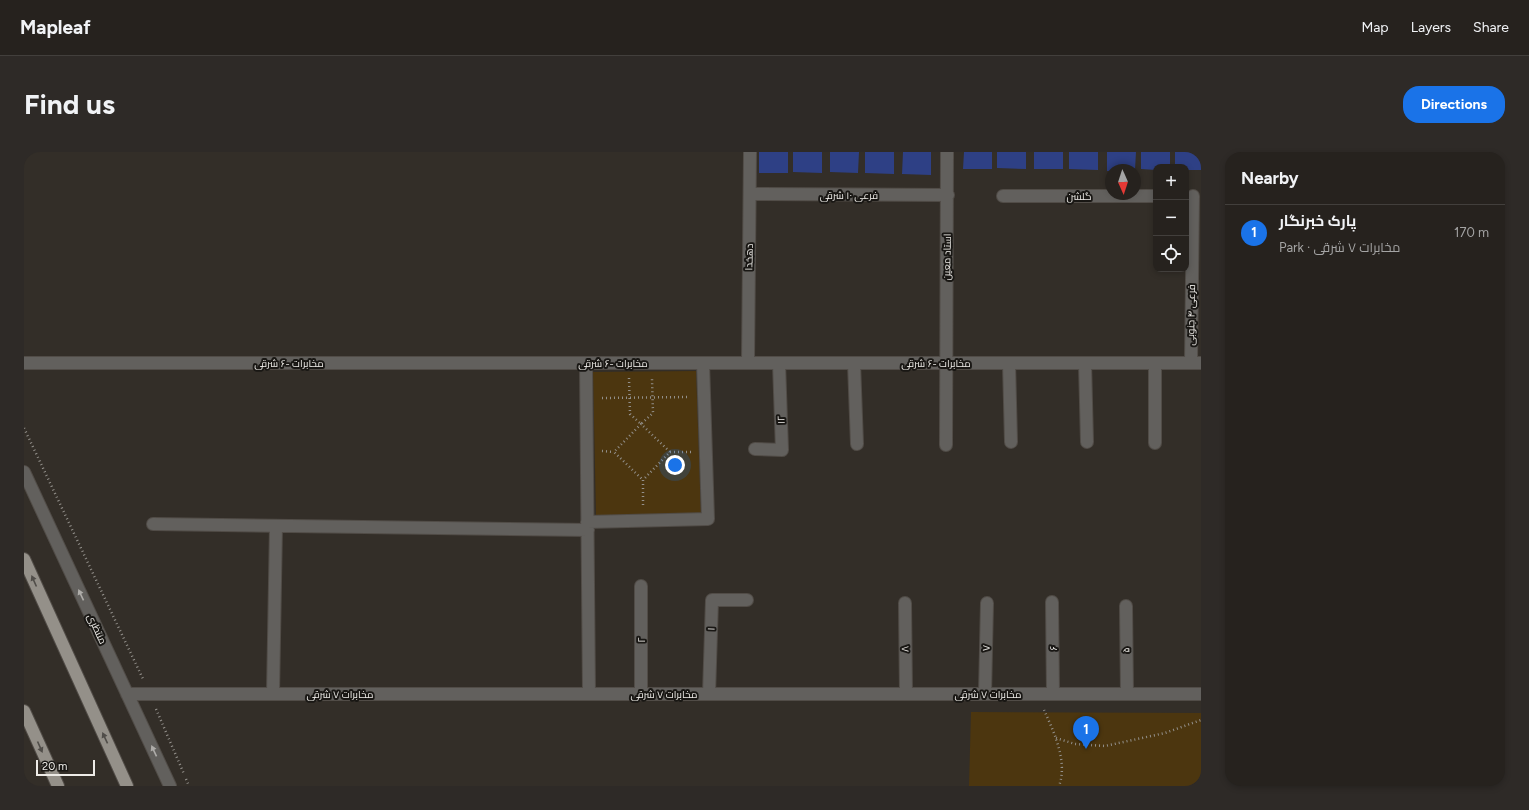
<!DOCTYPE html>
<html lang="en">
<head>
<meta charset="utf-8">
<style>
  body { margin:0; font-family:Figtree,Cairo,sans-serif; background:#2e2a27; color:#f1f3f6 }
  .controls { position:absolute; right:12px; top:12px; display:grid; overflow:hidden; border-radius:8px; box-shadow:0 2px 6px #0003 }
  .controls button { width:36px; height:36px; display:grid; place-items:center; padding:0; border:0; border-bottom:1px solid #423f3c; background:#26221e; color:#f1f3f6; font:20px sans-serif }
  .compass { position:absolute; left:1081px; top:12px; width:36px; height:36px; border-radius:50%; background:#26221e; box-shadow:0 2px 6px #0003; rotate:177deg }
  .scale { position:absolute; left:12px; bottom:10px; width:59px; box-sizing:border-box; padding-left:4px; border:2px solid #edebe7; border-top:0; font-size:11px; line-height:14px; white-space:nowrap; color:#edebe7; -webkit-text-stroke:3px #191714; paint-order:stroke }
  .you { position:absolute; left:651px; top:313px; width:14px; height:14px; margin:-10px; border:3px solid #fff; border-radius:50%; background:#1a73e8; box-shadow:0 0 0 6px #1a73e833 }
  .badge { display:grid; place-items:center; width:26px; height:26px; border-radius:50%; background:#1a73e8; color:#fff; font-size:13px; font-weight:700 }
  .pin { position:absolute; translate:-50% -33px; filter:drop-shadow(0 1px 2px #0008) }
  .pin::after { content:''; position:absolute; top:21px; width:14px; height:12px; background:inherit; clip-path:polygon(0 0,100% 0,50% 100%) }
  .list { margin:0; padding:0; list-style:none }
  h2 { display:flex; justify-content:space-between; align-items:center; height:52px; margin:0; padding:0 16px; font-size:17px }
  h2 small { font-size:13px; font-weight:400; color:#a4a4a4 }
  .list li { display:grid; grid-template-columns:26px 1fr auto; gap:12px; align-items:center; box-sizing:border-box; height:56px; padding:0 16px; border-top:1px solid #423f3c }
  .list b { display:block; font-size:15px; white-space:nowrap }
  .list p { margin:0; font-size:13px; white-space:nowrap; color:#a4a4a4 }
  .list em { font-size:13px; font-style:normal; color:#a4a4a4 }
  .icon { flex:none; width:22px; height:22px; fill:none; stroke:currentColor; stroke-width:2; stroke-linecap:round; stroke-linejoin:round }
  .map { position:relative; flex:none; width:1177px; height:634px; overflow:hidden; border-radius:16px }
  header { display:flex; align-items:center; gap:24px; box-sizing:border-box; height:56px; padding:0 20px; background:#26221e; border-bottom:1px solid #423f3c }
  header strong { font-size:19px }
  nav { display:flex; gap:22px; margin-inline-start:auto; font-size:14px }
  .intro { display:flex; align-items:center; justify-content:space-between; box-sizing:border-box; height:96px; padding:0 24px }
  h1 { margin:0; font-size:28px }
  .button { padding:10px 18px; border-radius:16px; background:#1a73e8; color:#fff; font-size:14px; font-weight:700 }
  main { display:flex; gap:24px; padding:0 24px }
  aside { flex:1; background:#26221e; border-radius:16px; box-shadow:0 2px 6px #0003 }
  .map>svg:first-child { display:block }
</style>
</head>
<body>
<header>
<strong>Mapleaf</strong>
<nav><a>Map</a><a>Layers</a><a>Share</a></nav>
</header>
<div class="intro"><h1>Find us</h1><a class="button">Directions</a></div>
<main>
<div class="map">
<svg width="1177" height="634" viewBox="0 0 1177 634">
  <rect width="100%" height="100%" fill="#332e28"/>
  <path fill="#4c360f" d="M 672,219 L 677,363 L 572,363 L 569,220 Z
    M 947,560 L 1177,561 L 1177,634 L 945,634 Z"/>
  <path fill="#2e4085" d="M 735,0 L 764,0 L 764,21 L 735,21 Z
    M 769,0 L 798,0 L 798,21 L 769,20 Z
    M 806,0 L 835,0 L 834,21 L 806,20 Z
    M 841,0 L 870,0 L 870,22 L 841,21 Z
    M 879,0 L 907,0 L 907,23 L 878,22 Z
    M 940,0 L 968,0 L 968,17 L 939,17 Z
    M 973,0 L 1002,0 L 1002,17 L 973,16 Z
    M 1010,0 L 1039,0 L 1039,17 L 1010,17 Z
    M 1045,0 L 1074,0 L 1074,18 L 1045,17 Z
    M 1083,0 L 1112,0 L 1111,18 L 1083,19 Z
    M 1117,0 L 1146,0 L 1146,15 L 1132,15 L 1132,18 L 1117,17 Z
    M 1151,0 L 1177,0 L 1177,18 L 1162,18 L 1162,15 L 1151,15 Z"/>
  <g fill="none" stroke-linecap="round" stroke-linejoin="round">
    <g stroke="#514c47" stroke-width="14">
      <path id="minor" d="M 726,42 L 924,43
        M 979,44 L 1132,44
        M 0,211 L 1177,211
        M 562,211 L 565,542
        M 724,211 L 726,0
        M 830,211 L 833,292
        M 985,211 L 987,290
        M 1061,211 L 1063,290
        M 1131,211 L 1131,291
        M 1167,211 L 1169,44
        M 922,293 L 923,0
        M 731,297 L 758,298 L 755,211
        M 0,320 L 146,634
        M 563,370 L 684,367 L 679,211
        M 129,372 L 564,378
        M 1028,450 L 1029,542
        M 881,451 L 882,542
        M 1102,454 L 1103,542
        M 103,542 L 1177,542
        M 249,542 L 252,374
        M 617,542 L 617,434
        M 685,542 L 688,448 L 723,448
        M 961,542 L 963,451"/>
    </g>
    <g stroke="#514c47" stroke-width="14">
      <path id="major" d="M 0,407 L 103,634
        M 0,559 L 34,634"/>
    </g>
    <path stroke="#93908b" stroke-width="2.5" stroke-dasharray="1 3" stroke-linecap="butt" d="M 605,226 L 606,262 L 617,272 L 629,261 L 628,227
      M 578,246 L 665,245
      M 0,276 L 119,527
      M 578,299 L 590,300
      M 646,300 L 667,300
      M 619,353 L 619,328 L 646,300 L 617,272 L 590,300 L 619,328
      M 132,557 L 160,622
      M 1020,558 C 1030,580 1044,610 1035,634
      M 1032,586 L 1051,592 L 1081,594 L 1141,581 L 1177,568
      M 162,627 L 165,634"/>
    <use href="#minor" stroke="#62605d" stroke-width="12"/>
    <use href="#major" stroke="#949089" stroke-width="12"/>
  </g>
  <defs><path id="oneway-solid" d="M-6-.8H1V-3.2L6.5 0L1 3.2V.8H-6Z"/></defs>
  <g fill="#504d49">
    <use href="#oneway-solid" transform="translate(10 429) rotate(-114)"/>
    <use href="#oneway-solid" transform="translate(81 586) rotate(-115)"/>
    <use href="#oneway-solid" transform="translate(16 595) rotate(66)"/>
  </g>
  <g fill="#aeaca9">
    <use href="#oneway-solid" transform="translate(57 443) rotate(-115)"/>
    <use href="#oneway-solid" transform="translate(130 599) rotate(-115)"/>
  </g>
  <g text-anchor="middle" dominant-baseline="central" stroke-width="4" stroke-linejoin="round" paint-order="stroke">
    <g font-size="10" fill="#edebe7" stroke="#191714">
      <text x="825" y="43">فرعی ۱۰ شرقی</text>
      <text x="1055" y="44">گلشن</text>
      <text transform="translate(725 105) rotate(-89)">دهخدا</text>
      <text transform="translate(923 105) rotate(-89)">استاد معین</text>
      <text transform="translate(1167 163) rotate(-89)">فرعی ۴ جنوبی</text>
      <text x="265" y="211">مخابرات -۶ شرقی</text>
      <text x="589" y="211">مخابرات -۶ شرقی</text>
      <text x="912" y="211">مخابرات -۶ شرقی</text>
      <text transform="translate(757 268) rotate(-92)">۱۲</text>
      <text transform="translate(73 477) rotate(65)">منتظری</text>
      <text transform="translate(687 477) rotate(-88)">۱</text>
      <text transform="translate(617 488) rotate(-90)">۲</text>
      <text transform="translate(962 496) rotate(-88)">۷</text>
      <text transform="translate(1029 496) rotate(-90)">۶</text>
      <text transform="translate(881 497) rotate(-91)">۸</text>
      <text transform="translate(1102 498) rotate(-91)">۵</text>
      <text x="316" y="542">مخابرات ۷ شرقی</text>
      <text x="640" y="542">مخابرات ۷ شرقی</text>
      <text x="964" y="542">مخابرات ۷ شرقی</text>
    </g>
  </g>
</svg>
<div class="controls">
<button>+</button>
<button>−</button>
<button><svg class="icon" aria-label="locate" viewBox="0 0 24 24"><circle cx="12" cy="12" r="6"/><path d="M12 2v4M12 18v4M2 12h4M18 12h4"/></svg></button>
</div>
<svg class="compass" viewBox="-18 -18 36 36"><path d="M0-13l5 13h-10z" fill="#e53935"/><path d="M0 13l5-13h-10z" fill="#a4a4a4"/></svg>
<div class="scale">20 m</div>
<div class="you"></div>
<div class="pin badge" style="left:1062px;top:597px">1</div>
</div>
<aside>
<h2>Nearby<small></small></h2>
<ul class="list">
<li><span class="badge">1</span><div><b>پارک خبرنگار</b><p>Park · مخابرات ۷ شرقی</p></div><em>170 m</em></li>
</ul>
</aside>
</main>
</body>
</html>
